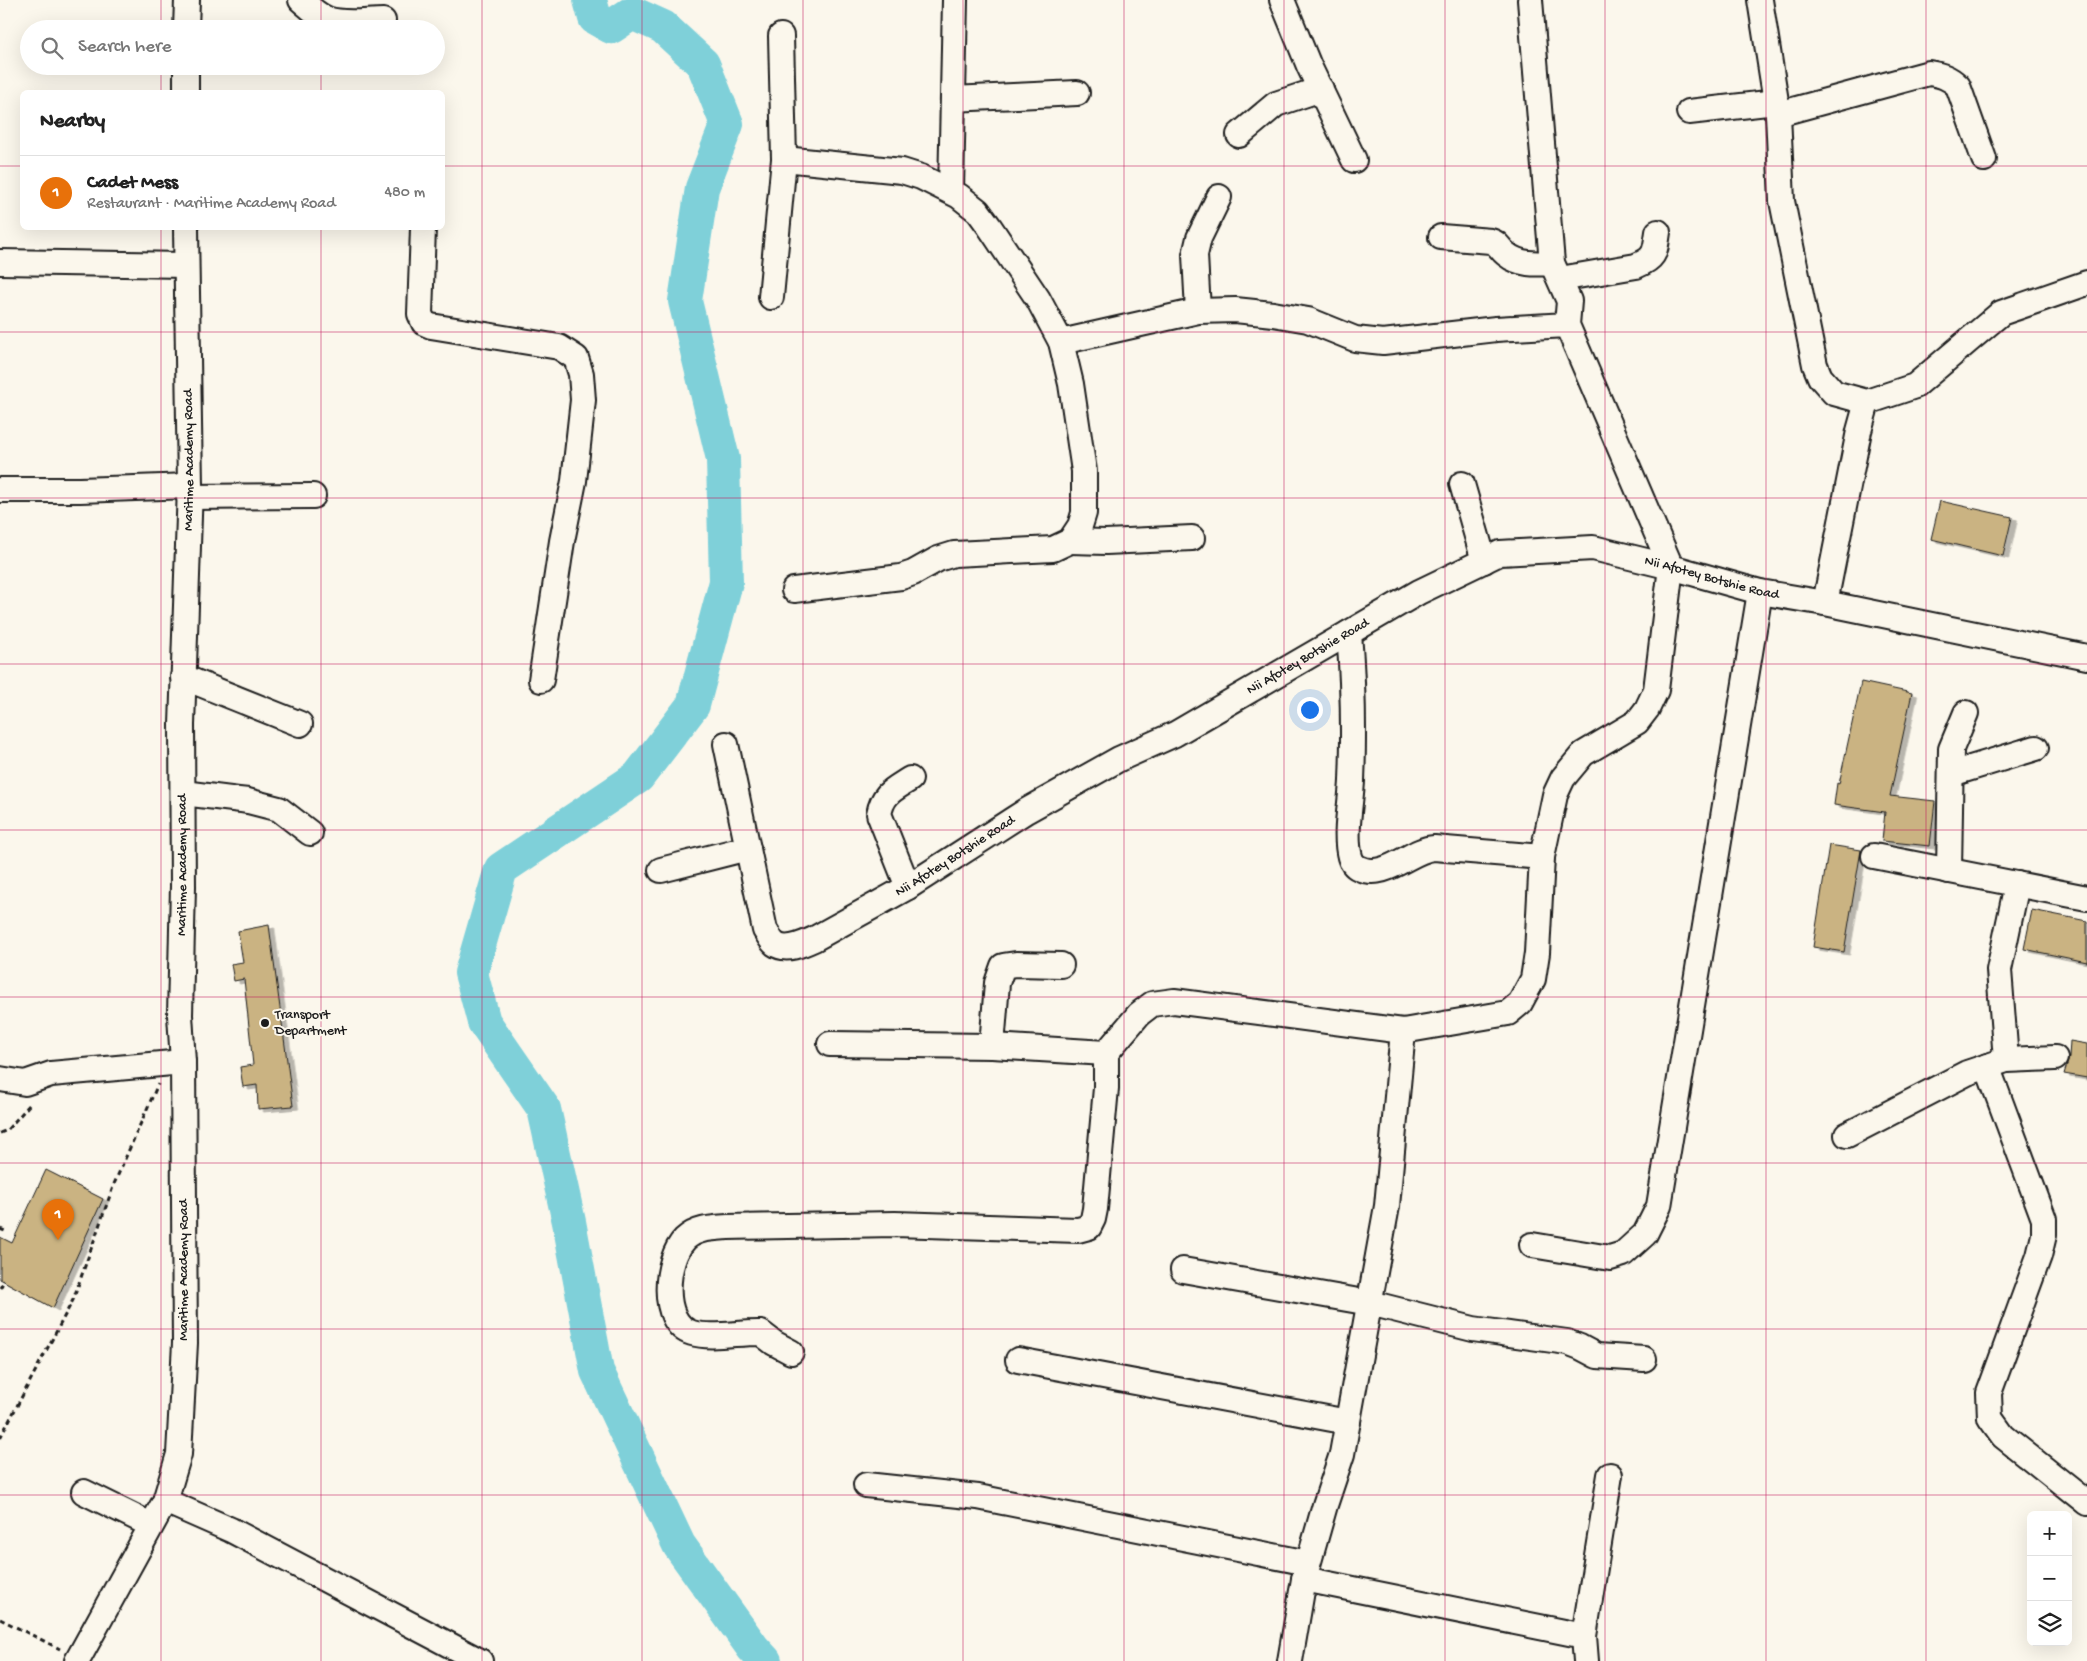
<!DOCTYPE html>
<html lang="en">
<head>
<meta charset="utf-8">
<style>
  body { margin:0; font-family:"Gochi Hand",sans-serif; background:#f6f6f6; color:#222 }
  .controls { position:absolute; right:15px; bottom:15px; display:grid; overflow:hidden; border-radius:8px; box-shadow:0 5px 20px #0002 }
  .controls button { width:45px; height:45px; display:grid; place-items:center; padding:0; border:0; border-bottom:1px solid #e0e0e0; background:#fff; color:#222; font:25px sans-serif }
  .you { position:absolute; left:1309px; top:709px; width:18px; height:18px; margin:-12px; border:4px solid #fff; border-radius:50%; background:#1a73e8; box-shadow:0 0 0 8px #1a73e833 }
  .badge { display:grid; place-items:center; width:32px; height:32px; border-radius:50%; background:#db2777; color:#fff; font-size:16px; font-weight:700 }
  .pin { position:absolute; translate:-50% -41px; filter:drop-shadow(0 1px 2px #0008) }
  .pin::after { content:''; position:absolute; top:26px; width:18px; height:15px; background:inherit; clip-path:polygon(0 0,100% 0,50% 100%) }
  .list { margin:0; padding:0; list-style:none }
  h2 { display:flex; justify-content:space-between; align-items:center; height:65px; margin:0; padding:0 20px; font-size:21px }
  h2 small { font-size:16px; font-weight:400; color:#767676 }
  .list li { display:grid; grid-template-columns:32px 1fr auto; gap:15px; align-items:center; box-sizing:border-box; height:75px; padding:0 20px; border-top:1px solid #e0e0e0 }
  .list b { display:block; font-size:19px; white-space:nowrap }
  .list p { margin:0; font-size:16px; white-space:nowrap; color:#767676 }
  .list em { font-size:16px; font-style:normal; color:#767676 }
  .icon { flex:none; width:28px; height:28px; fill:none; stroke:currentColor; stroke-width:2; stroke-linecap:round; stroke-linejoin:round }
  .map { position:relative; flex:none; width:2087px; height:1661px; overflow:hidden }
  .search { position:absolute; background:#fff; box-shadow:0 5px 20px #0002; left:20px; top:20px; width:425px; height:55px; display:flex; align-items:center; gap:12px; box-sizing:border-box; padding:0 18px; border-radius:28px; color:#767676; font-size:19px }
  .panel { position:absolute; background:#fff; box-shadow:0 5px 20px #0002; left:20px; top:90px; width:425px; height:140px; border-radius:8px }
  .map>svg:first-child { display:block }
</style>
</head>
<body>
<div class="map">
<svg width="2087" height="1661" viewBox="0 0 2087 1661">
  <defs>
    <filter id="shadow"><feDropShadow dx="5.5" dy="3" stdDeviation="0" flood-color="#0004"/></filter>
  </defs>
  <rect width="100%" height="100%" fill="#fbf7ec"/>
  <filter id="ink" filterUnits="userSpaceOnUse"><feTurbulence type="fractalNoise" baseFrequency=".02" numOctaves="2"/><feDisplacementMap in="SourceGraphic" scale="10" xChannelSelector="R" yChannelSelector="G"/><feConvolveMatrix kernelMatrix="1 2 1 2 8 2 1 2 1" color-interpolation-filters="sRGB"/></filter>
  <g filter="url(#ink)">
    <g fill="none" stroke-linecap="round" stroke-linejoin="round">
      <path stroke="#7fd0d9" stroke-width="34" d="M 590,0 L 595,18 L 611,27 L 632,13 L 663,27 L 703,64 L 727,124 L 702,188 L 685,301 L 723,459 L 726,582 L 693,705 L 638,777 L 501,869 L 471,973 L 484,1022 L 544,1109 L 569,1222 L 597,1371 L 679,1545 L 753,1648 L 765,1661"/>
    </g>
    <path fill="#cab382" stroke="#1c1c1c" filter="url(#shadow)" d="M 1940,501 L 2012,517 L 2003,556 L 1931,539 Z
      M 1861,682 L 1912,693 L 1890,796 L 1935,801 L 1930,846 L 1882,841 L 1885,812 L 1834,805 L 1837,783 L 1839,784 Z
      M 1829,845 L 1861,850 L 1844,952 L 1813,947 Z
      M 2032,910 L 2087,921 L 2087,962 L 2024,949 Z
      M 269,925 L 293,1106 L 258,1109 L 257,1085 L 243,1087 L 240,1067 L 253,1065 L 244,979 L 234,981 L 231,964 L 243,962 L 238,931 Z
      M 2070,1041 L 2087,1044 L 2087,1078 L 2064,1074 L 2069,1058 Z
      M 46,1170 L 103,1199 L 53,1308 L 0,1279 L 0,1237 L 12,1243 Z"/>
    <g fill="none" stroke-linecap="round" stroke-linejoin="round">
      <g stroke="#1c1c1c" stroke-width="28">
        <g id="minor">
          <path d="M 301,0 C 309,7 317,15 327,19 C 343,25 366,21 383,21"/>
          <path d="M 1282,0 L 1309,66 L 1354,160"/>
          <path d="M 1760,0 L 1778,114 L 1782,201 L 1815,365 L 1820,377 L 1834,393 L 1867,402 L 1915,386 L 2001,313 L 2087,283"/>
          <path d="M 186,29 L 187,0"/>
          <path d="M 186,92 L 186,66"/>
          <path d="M 953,99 L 1077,93"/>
          <path d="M 1689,112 L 1776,102"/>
          <path d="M 1778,114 L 1929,73 C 1941,75 1949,77 1958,86 L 1984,159"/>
          <path d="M 1239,135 L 1276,104 L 1321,89"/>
          <path d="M 784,159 L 902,171 L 921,177 L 959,196 L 978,211 L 989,226 L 1038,299 L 1061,342 L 1071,384 L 1084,471 L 1084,513 L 1080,526 L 1070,541 L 1053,549 L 954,554 L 938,559 L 913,573 L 901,577 L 794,590"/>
          <path d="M 951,191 L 955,0"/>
          <path d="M 423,228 L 420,314 L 424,323 L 431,326 L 559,347 L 576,358 L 581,374 L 583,400 L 574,481 L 562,541 L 541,680"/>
          <path d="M 1441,237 L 1491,241 C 1497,242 1500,249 1506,254 C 1519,265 1536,264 1552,263"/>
          <path d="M 0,262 L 186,265"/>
          <path d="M 1560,279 L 1636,266 C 1656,258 1655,252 1658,232"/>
          <path d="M 771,297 L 784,159 L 781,36"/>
          <path d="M 1198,311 L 1195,255 L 1199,238 L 1219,197"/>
          <path d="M 1061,342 L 1198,311 L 1235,310 L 1273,314 L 1308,320 L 1355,339 L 1383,342 L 1496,329 L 1567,325"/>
          <path d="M 1462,484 L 1484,561"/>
          <path d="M 0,490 L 80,490 L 190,486"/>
          <path d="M 189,497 L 313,496"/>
          <path d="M 1070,541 L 1106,542 L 1192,538"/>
          <path d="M 1825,603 L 1859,431 L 1867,402"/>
          <path d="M 1349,633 C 1353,682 1354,732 1352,781 C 1351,803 1344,835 1350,857 C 1351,861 1354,866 1359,868 C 1385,881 1411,849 1434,848 L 1542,857"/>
          <path d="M 183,677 L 300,724"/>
          <path id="s1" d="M 726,744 L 765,930 C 768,934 771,941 775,944 C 786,952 803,944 814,939 L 908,887 L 1026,811 L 1119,759 L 1175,734 L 1419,592 L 1500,553 L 1593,548 L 1671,567 L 1760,592 L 1825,603 L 2087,657"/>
          <path d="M 1951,774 L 2036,748"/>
          <path d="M 183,793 L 248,801 L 279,809 L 310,833"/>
          <path d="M 1874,856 L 2087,898"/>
          <path d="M 661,870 L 748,848"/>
          <path d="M 1949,871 L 1951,749 L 1966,713"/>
          <path d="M 908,887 L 879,814 C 883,793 893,790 910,779"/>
          <path d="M 830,1044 L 992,1046 L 1106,1053"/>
          <path d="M 992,1046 L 997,983 L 1003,966 L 1016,964 L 1061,965"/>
          <path d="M 2006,1060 L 1999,970 L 2017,884"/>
          <path d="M 1987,1066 L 2044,1219 L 2044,1235 L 2039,1256 L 1989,1393 L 1990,1418 L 2003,1436 L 2087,1503"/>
          <path d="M 0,1079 L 25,1083 L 51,1074 L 183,1062"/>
          <path d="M 1847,1135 L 1967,1073 L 2006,1060 L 2055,1058"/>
          <path d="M 1532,1245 L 1610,1258 L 1623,1254 L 1645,1234 L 1659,1206 L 1760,592"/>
          <path d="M 1183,1270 L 1370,1303 L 1473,1329 L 1567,1342 L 1580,1347 L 1597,1356 L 1644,1359"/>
          <path d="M 791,1352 L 774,1343 L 761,1333 C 740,1332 711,1339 692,1333 C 659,1323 665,1259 685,1239 C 697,1228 713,1228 728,1227 L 895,1224 L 1078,1230 L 1089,1227 L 1093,1219 L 1095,1209 L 1106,1088 L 1106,1053 L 1139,1014 L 1152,1004 L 1174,1001 L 1403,1031 L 1508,1013 L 1520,1003 L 1533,979 L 1537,953 L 1542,857 L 1555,795 L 1563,778 L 1583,754 L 1637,722 L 1647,709 L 1656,690 L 1671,567 L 1567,325 L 1569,301 L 1552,263 L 1530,0"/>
          <path d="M 1018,1360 L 1348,1422"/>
          <path d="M 866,1485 L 978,1497 L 1308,1563"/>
          <path d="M 84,1492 L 151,1525"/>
          <path d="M 165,1501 L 231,1530 L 480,1661"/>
          <path d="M 1304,1579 L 1584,1636"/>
          <path id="s2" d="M 77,1661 L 165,1501 L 179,1454 L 185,1343 L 183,1062 L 180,1015 L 183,886 L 182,725 L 190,486 L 186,228"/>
          <path d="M 1290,1661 L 1304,1579 L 1325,1505 L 1342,1454 L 1387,1206 L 1403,1031"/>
          <path d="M 1586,1661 L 1584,1636 L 1610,1475"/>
        </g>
      </g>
      <path stroke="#1c1c1c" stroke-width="3" stroke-dasharray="5 4" stroke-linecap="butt" d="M 0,1133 L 7,1130 L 31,1103
        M 0,1229 L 7,1232
        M 0,1288 L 4,1281
        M 0,1438 L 73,1300 L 114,1184 L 158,1084
        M 0,1619 L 60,1649"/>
      <use href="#minor" stroke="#fbf7ec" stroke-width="24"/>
    </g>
  </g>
  <path fill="none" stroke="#c2185b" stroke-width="1" stroke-opacity="0.55" d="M 161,0 L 161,29M 321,0 L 321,29M 482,0 L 482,1661M 642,0 L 642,1661M 803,0 L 803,1661M 963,0 L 963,1661M 1124,0 L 1124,1661M 1284,0 L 1284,1661M 1445,0 L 1445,1661M 1605,0 L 1605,1661M 1766,0 L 1766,1661M 1926,0 L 1926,1661M 161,66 L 161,92M 321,66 L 321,92M 0,166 L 22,166M 442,166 L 2087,166M 161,228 L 161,1661M 321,228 L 321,1661M 0,332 L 2087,332M 0,498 L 2087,498M 0,664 L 2087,664M 0,830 L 2087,830M 0,997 L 2087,997M 0,1163 L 2087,1163M 0,1329 L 2087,1329M 0,1495 L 2087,1495"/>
  <circle fill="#1c1c1c" stroke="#fbf7ec" stroke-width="2" cx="265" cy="1023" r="5"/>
  <g text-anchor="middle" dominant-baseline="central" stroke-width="4" stroke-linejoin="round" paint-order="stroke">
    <g font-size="14" fill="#1c1c1c" stroke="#fbf7ec">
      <text stroke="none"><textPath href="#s2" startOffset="1226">Maritime Academy Road</textPath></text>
      <text stroke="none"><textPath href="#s1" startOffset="1252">Nii Afotey Botshie Road</textPath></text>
      <text stroke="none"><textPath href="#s1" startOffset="818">Nii Afotey Botshie Road</textPath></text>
      <text stroke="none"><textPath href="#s1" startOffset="412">Nii Afotey Botshie Road</textPath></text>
      <text stroke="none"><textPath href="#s2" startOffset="821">Maritime Academy Road</textPath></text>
      <text transform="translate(184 1270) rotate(-90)">Maritime Academy Road</text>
    </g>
    <g font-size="14" fill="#1c1c1c" stroke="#fbf7ec" text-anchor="start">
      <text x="275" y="1015">Transport<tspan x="275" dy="16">Department</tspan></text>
    </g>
  </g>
</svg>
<div class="controls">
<button>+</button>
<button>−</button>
<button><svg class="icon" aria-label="layers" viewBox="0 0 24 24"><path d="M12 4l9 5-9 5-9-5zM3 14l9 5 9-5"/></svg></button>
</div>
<div class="you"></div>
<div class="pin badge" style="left:58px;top:1240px;background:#e8710a">1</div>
<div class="search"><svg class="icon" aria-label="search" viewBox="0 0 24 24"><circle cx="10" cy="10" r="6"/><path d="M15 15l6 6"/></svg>Search here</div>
<section class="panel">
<h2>Nearby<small></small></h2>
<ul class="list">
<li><span class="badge" style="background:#e8710a">1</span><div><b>Cadet Mess</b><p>Restaurant · Maritime Academy Road</p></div><em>480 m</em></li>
</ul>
</section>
</div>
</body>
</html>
